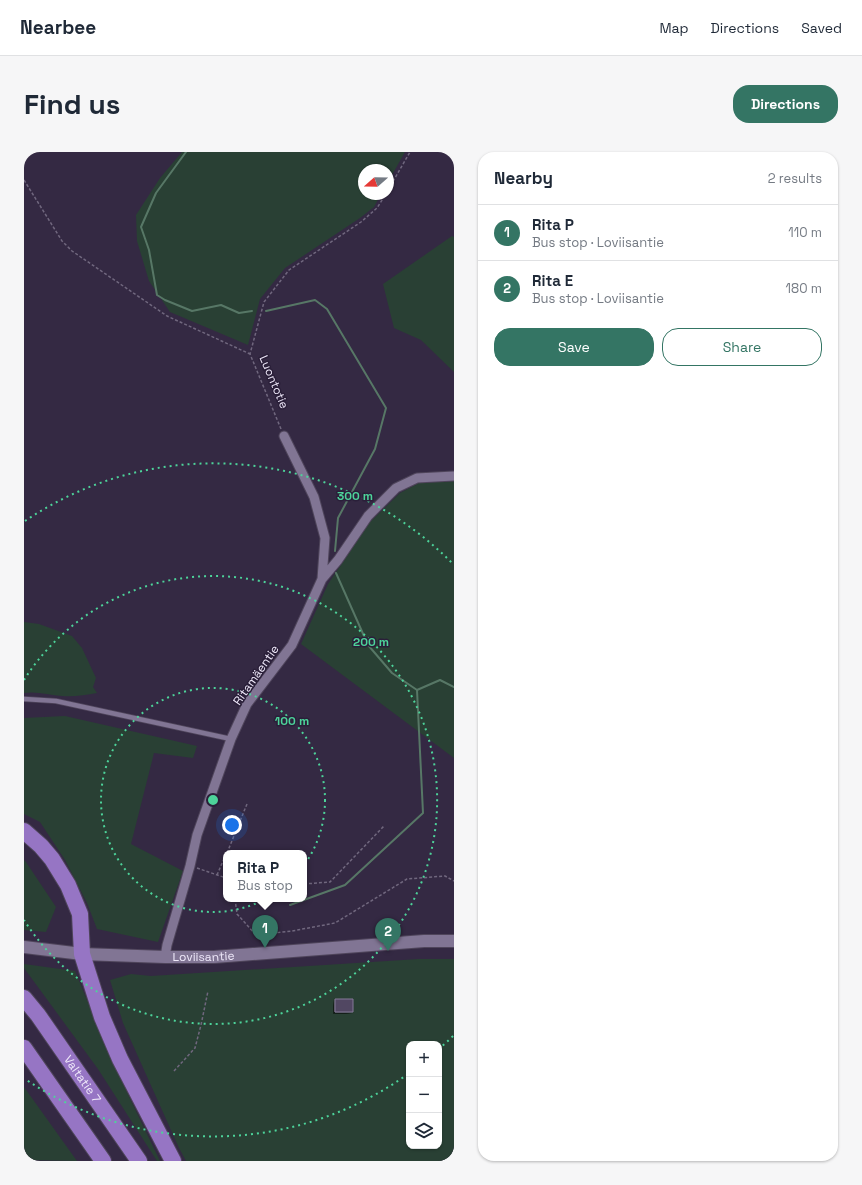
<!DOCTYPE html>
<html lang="en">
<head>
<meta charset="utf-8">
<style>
  body { margin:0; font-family:"Space Grotesk",sans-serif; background:#f6f6f7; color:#1f2937 }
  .controls { position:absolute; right:12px; bottom:12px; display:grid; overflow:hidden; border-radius:8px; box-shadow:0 1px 3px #0004 }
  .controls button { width:36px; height:36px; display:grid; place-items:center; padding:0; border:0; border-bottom:1px solid #e0e1e3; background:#fff; color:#1f2937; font:20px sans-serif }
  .compass { position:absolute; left:334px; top:12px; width:36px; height:36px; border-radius:50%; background:#fff; box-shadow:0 1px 3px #0004; rotate:250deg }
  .you { position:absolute; left:208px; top:673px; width:14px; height:14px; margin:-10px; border:3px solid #fff; border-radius:50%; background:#1a73e8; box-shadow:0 0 0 6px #1a73e833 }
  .badge { display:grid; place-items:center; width:26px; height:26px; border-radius:50%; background:#347564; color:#fff; font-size:13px; font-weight:700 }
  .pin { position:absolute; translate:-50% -33px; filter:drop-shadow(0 1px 2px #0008) }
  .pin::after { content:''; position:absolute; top:21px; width:14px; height:12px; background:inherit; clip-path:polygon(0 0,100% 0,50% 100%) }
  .popup { position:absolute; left:199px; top:698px; width:84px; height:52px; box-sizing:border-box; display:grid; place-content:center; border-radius:8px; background:#fff; filter:drop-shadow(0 1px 3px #0005); font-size:13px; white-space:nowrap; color:#747a83 }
  .popup b { font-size:15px; color:#1f2937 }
  .popup::after { content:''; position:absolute; left:50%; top:100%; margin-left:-8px; border:8px solid transparent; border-top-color:#fff }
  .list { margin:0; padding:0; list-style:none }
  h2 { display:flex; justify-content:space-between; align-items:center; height:52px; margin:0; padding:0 16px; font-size:17px }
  h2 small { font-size:13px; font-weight:400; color:#747a83 }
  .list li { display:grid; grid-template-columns:26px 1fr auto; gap:12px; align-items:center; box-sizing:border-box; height:56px; padding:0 16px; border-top:1px solid #e0e1e3 }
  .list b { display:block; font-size:15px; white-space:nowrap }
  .list p { margin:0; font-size:13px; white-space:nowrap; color:#747a83 }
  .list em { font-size:13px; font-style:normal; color:#747a83 }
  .actions { display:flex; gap:8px; padding:12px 16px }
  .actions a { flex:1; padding:9px 0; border:1px solid #347564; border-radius:16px; text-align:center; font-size:14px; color:#347564 }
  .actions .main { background:#347564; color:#fff }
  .icon { flex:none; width:22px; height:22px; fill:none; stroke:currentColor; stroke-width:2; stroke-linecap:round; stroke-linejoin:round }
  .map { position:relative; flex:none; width:430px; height:1009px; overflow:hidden; border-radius:16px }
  header { display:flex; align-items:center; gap:24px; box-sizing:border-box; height:56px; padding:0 20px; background:#fff; border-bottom:1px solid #e0e1e3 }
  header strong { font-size:19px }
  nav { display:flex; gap:22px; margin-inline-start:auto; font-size:14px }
  .intro { display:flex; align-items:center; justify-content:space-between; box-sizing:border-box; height:96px; padding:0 24px }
  h1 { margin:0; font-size:28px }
  .button { padding:10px 18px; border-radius:16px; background:#347564; color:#fff; font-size:14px; font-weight:700 }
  main { display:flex; gap:24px; padding:0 24px }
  aside { flex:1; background:#fff; border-radius:16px; box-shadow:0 1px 3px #0004 }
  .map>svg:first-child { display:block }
</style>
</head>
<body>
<header>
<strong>Nearbee</strong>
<nav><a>Map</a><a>Directions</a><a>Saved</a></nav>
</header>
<div class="intro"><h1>Find us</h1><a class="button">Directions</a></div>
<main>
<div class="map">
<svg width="430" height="1009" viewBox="0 0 430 1009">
  <defs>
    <filter id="shadow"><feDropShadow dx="-3.5" dy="3.5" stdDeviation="2" flood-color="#0009"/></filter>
  </defs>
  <rect width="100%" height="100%" fill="#342943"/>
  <path fill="#294034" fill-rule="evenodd" d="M 158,0 L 381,0 L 364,30 L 364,18 L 340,18 L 340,42 L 357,42 L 350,55 L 336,66 L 261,116 L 236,147 L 224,193 L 146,160 L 125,129 L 113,89 L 112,63 L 136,26 Z
    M 428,84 L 430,85 L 430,220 L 397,188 L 370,176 L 359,132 Z
    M 430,329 L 430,606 L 277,492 L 304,432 L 346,370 L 376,341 L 395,331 Z
    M 0,470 L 15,472 L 48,484 L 58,496 L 72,526 L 69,535 L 73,541 C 61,543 50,545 38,544 C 26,543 12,539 0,541 Z
    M 41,564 L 173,594 L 169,606 L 130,601 L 107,692 L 159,719 L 134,790 L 73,777 L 63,751 L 41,708 L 16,670 L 0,662 L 0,566 Z
    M 0,708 L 2,710 L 32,755 L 22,780 L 0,778 Z
    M 395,807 L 430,807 L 430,1009 L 162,1009 L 155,996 L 99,871 L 86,828 L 107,822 L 127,824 ZM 385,892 L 415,892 L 415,994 L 385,994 Z
    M 0,812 L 51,819 L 89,911 L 136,1009 L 133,1009 L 74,917 L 0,816 Z
    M 0,935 L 53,1009 L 0,1008 Z"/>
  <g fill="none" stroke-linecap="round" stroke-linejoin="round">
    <path stroke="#577766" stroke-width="2" d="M 162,0 L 132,41 L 117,75 L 125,98 L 133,143 L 141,148 L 168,159 L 197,153 L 215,161 L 228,159
      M 242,159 L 291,148 L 303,157 L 362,256 L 351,297 L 314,366 L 311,399
      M 312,421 L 344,493 L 368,521 L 393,538 L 416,528 L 430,535
      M 266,753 L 321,733 L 399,661 L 393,538"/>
  </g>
  <path fill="#514662" stroke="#847997" filter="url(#shadow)" d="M 311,847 L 329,847 L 329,860 L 311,860 Z"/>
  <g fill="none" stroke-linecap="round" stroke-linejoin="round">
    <g stroke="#4f455b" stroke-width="6">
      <path id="service" d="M 0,547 L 32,549 L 207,587"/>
    </g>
    <g stroke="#4f455b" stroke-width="11">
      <path id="minor" d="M 260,284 L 290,345 L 301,386 L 298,427
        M 141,805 L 143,793 L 166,714 L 173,683 L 207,587 L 223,552 L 268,493 L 298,427 L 314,408 L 344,364 L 372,336 L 393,326 L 430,324"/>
    </g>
    <g stroke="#4f455b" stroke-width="14">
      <g id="secondary">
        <path id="s1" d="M 0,795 L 58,802 L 141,805 L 190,805 L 400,789 L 430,789"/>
      </g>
    </g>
    <g stroke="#4f455b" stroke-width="18">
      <g id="motorway">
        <path d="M 0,679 L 17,694 L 28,707 L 44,733 L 56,762 L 58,802 L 78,865 L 96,907 L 149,1009"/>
        <path id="s2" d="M 0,846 L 14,863 L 115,1009"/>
        <path d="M 0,896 L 79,1009"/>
      </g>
    </g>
    <path stroke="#70677e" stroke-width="1.5" stroke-dasharray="3 2" stroke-linecap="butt" d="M 0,28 L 38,89 L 48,99 L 143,164 L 226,202
      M 364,38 L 386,0
      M 257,277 L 226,202 L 240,150 L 265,118 L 337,70 L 353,56 L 362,42
      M 203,701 L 223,652
      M 173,716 L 202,726
      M 193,723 L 202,702
      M 280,732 L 306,730 L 360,674
      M 211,747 L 213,762 L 232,783 L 268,779 L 311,771 L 383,727 L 421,724 L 430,729
      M 150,919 L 171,896 L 177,873 L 184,839"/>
    <use href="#service" stroke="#817594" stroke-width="4.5"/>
    <use href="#minor" stroke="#817594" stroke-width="9"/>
    <use href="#secondary" stroke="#817594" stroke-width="12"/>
    <use href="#motorway" stroke="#9675c4" stroke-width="16"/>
  </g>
  <g fill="none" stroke="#4dd39a" stroke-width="2" stroke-dasharray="2 4">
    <circle cx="189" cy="648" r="112"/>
    <path d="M0 528A224 224 0 1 1 0 768"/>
    <path d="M429 884A336 336 0 0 1 416 896M384 922A336 336 0 0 1 1 927M1 369A336 336 0 0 1 429 412"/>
  </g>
  <g text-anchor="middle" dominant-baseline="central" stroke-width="3" stroke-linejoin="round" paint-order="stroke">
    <g font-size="12" fill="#efe9fa" stroke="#2a1f39">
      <text transform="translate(250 230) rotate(67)">Luontotie</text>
      <text transform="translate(232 523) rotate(-55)">Ritamäentie</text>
      <text stroke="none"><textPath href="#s1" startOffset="180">Loviisantie</textPath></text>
      <text stroke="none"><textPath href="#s2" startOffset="100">Valtatie 7</textPath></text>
    </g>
  </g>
  <circle cx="189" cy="648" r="6" fill="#4dd39a" stroke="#2a1f39" stroke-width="2"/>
  <g font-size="12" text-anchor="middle" font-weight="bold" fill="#4dd39a" stroke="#2a1f39" stroke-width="3" stroke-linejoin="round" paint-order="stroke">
    <text x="331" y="348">300 m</text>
    <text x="347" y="494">200 m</text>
    <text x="268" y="573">100 m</text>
  </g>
</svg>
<div class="controls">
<button>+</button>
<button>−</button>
<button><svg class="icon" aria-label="layers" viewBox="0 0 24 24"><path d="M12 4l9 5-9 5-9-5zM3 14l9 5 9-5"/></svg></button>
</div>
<svg class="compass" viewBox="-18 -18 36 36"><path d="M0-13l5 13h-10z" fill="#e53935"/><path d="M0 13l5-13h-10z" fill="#747a83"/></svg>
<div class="you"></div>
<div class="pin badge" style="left:241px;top:796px">1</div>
<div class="popup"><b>Rita P</b>Bus stop</div>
<div class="pin badge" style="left:364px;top:799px">2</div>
</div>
<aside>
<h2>Nearby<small>2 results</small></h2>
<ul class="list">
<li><span class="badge">1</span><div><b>Rita P</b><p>Bus stop · Loviisantie</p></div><em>110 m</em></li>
<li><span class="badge">2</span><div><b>Rita E</b><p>Bus stop · Loviisantie</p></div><em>180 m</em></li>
</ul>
<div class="actions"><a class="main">Save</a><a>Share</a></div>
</aside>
</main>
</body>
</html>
